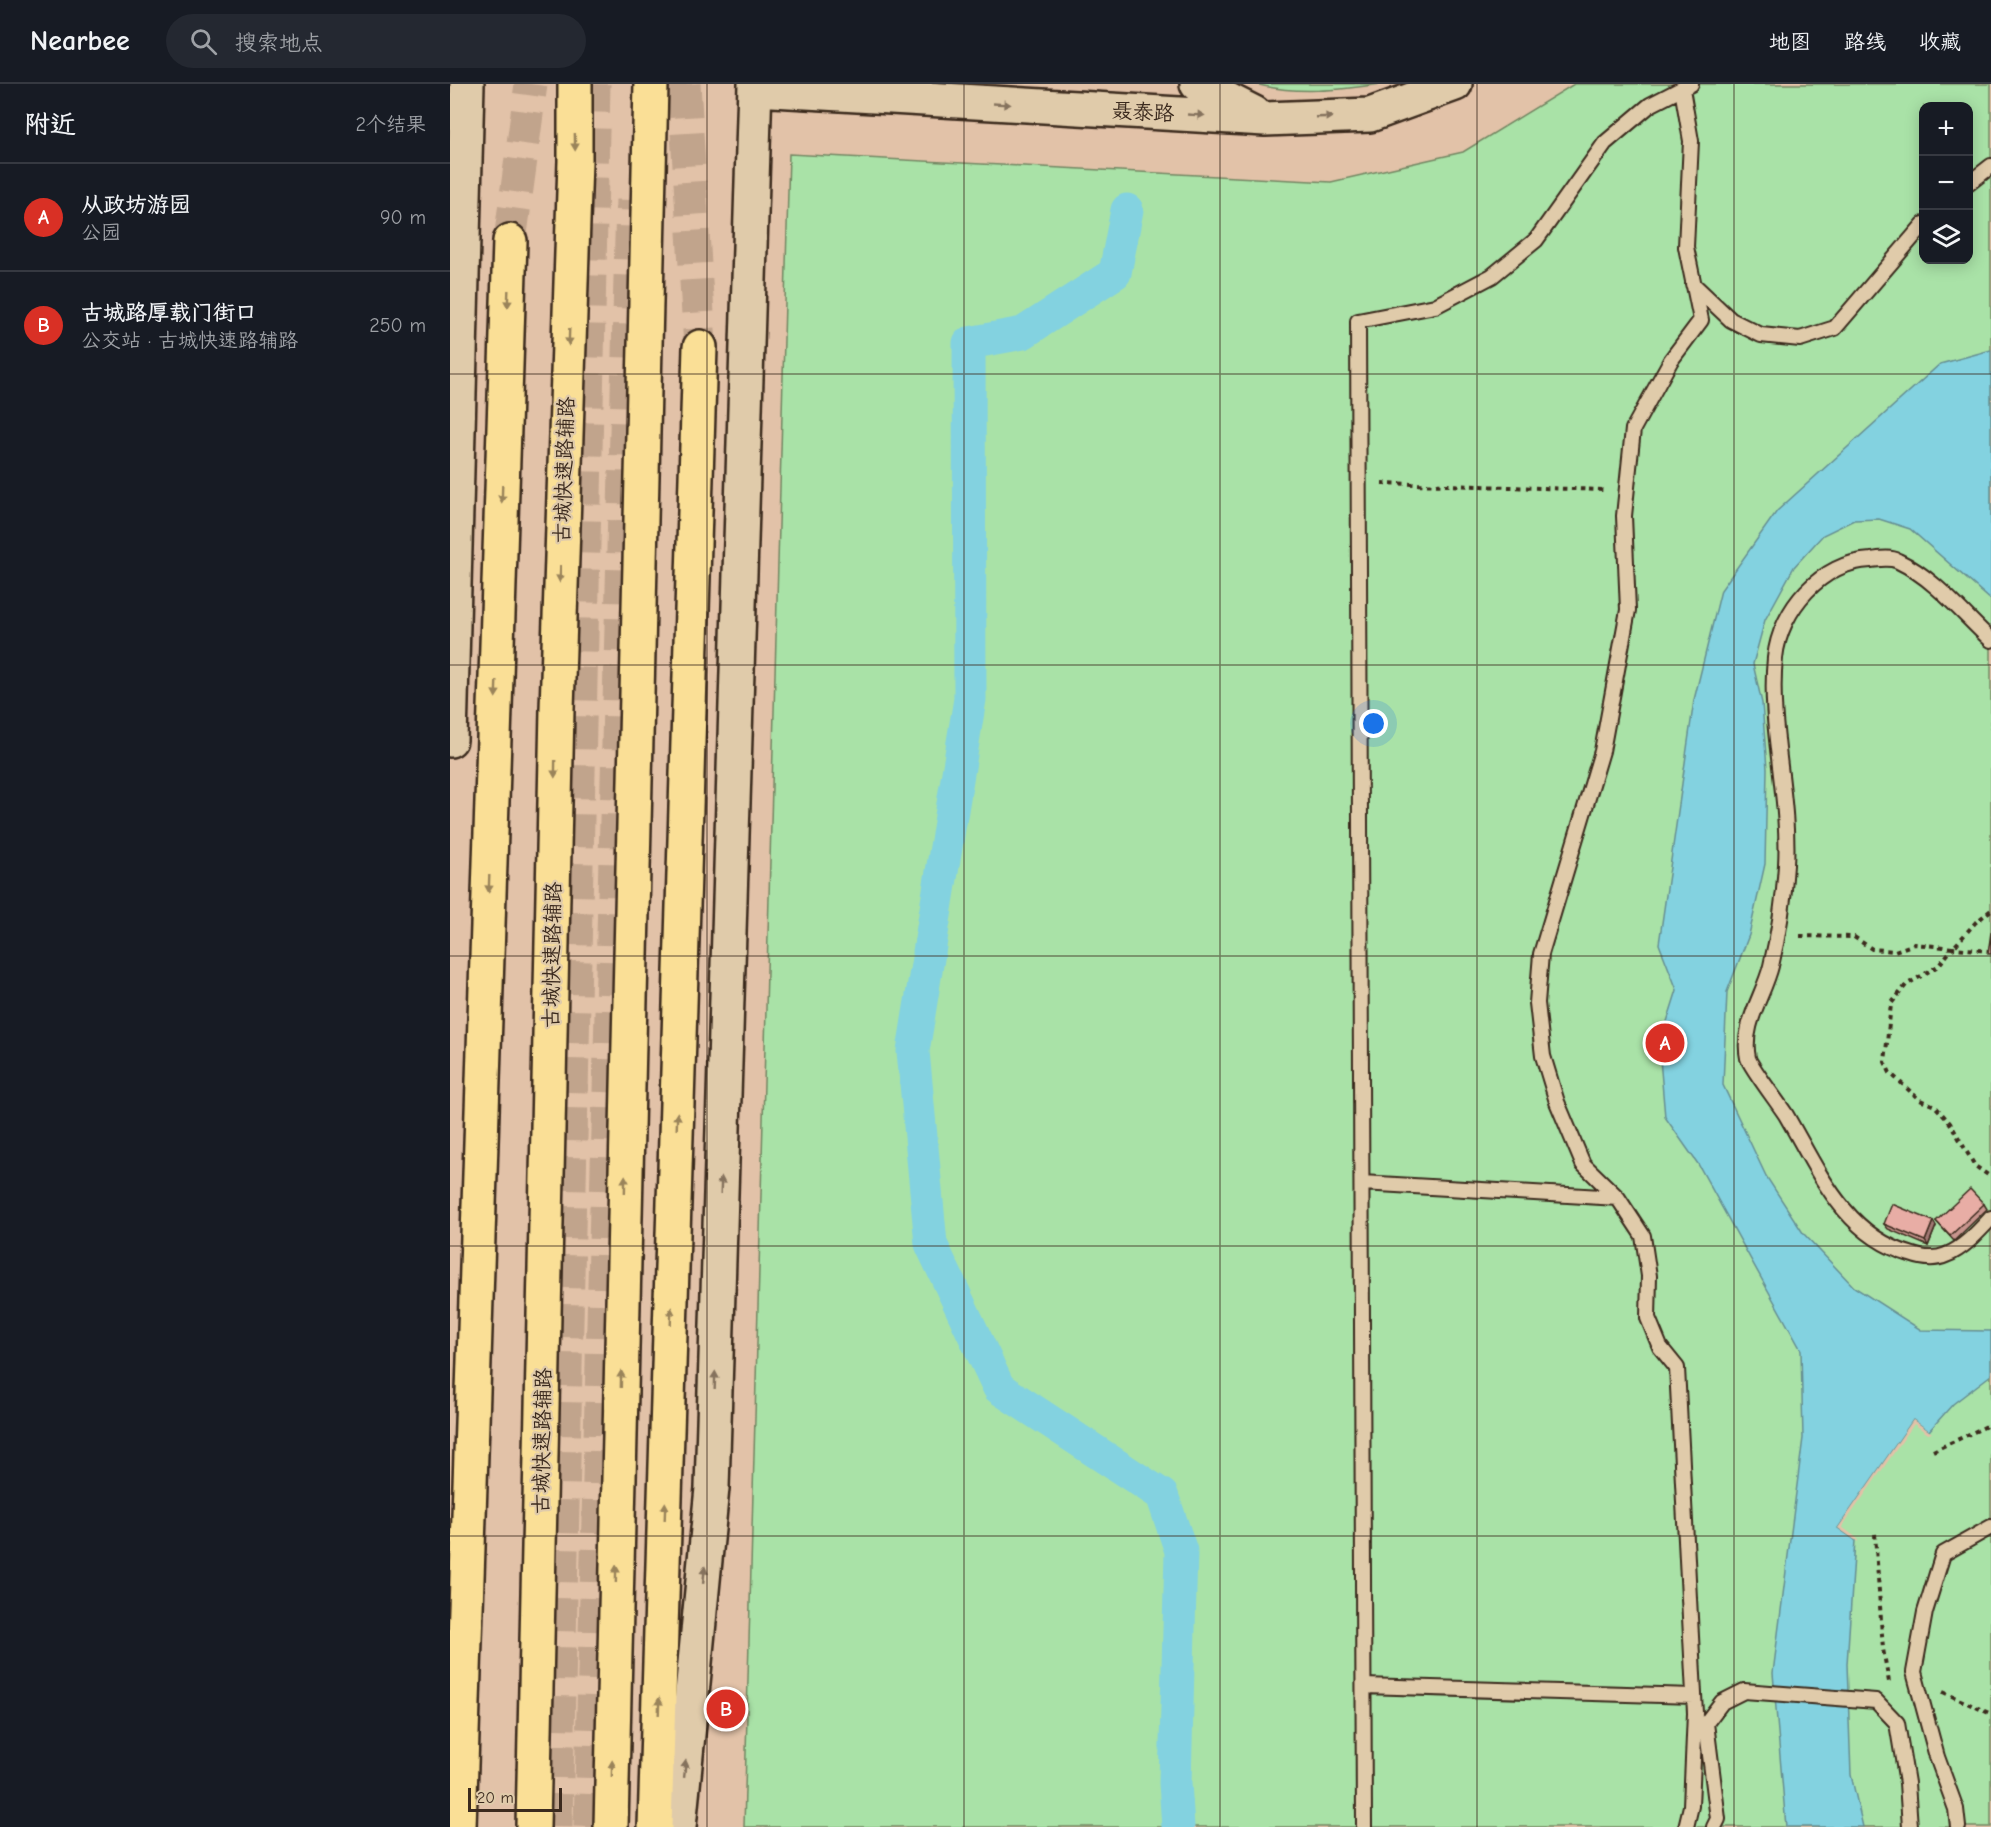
<!DOCTYPE html>
<html lang="zh">
<head>
<meta charset="utf-8">
<style>
  body { margin:0; font-family:"Comic Neue","LXGW WenKai TC",sans-serif; background:#242831; color:#f1f3f6 }
  .controls { position:absolute; right:18px; top:18px; display:grid; overflow:hidden; border-radius:12px; box-shadow:0 3px 15px #0003 }
  .controls button { width:54px; height:54px; display:grid; place-items:center; padding:0; border:0; border-bottom:2px solid #363941; background:#171b24; color:#f1f3f6; font:30px sans-serif }
  .scale { position:absolute; left:18px; bottom:15px; width:94px; box-sizing:border-box; padding-left:6px; border:3px solid #3b2a1e; border-top:0; font-size:16px; line-height:21px; white-space:nowrap; color:#3b2a1e; -webkit-text-stroke:4px #e0cbaa; paint-order:stroke }
  .you { position:absolute; left:924px; top:640px; width:21px; height:21px; margin:-15px; border:4px solid #fff; border-radius:50%; background:#1a73e8; box-shadow:0 0 0 9px #1a73e833 }
  .badge { display:grid; place-items:center; width:39px; height:39px; border-radius:50%; background:#d93025; color:#fff; font-size:20px; font-weight:700 }
  .pin { position:absolute; translate:-50% -50%; border:3px solid #fff; box-shadow:0 2px 6px #0006 }
  .list { margin:0; padding:0; list-style:none }
  h2 { display:flex; justify-content:space-between; align-items:center; height:78px; margin:0; padding:0 24px; font-size:26px }
  h2 small { font-size:20px; font-weight:400; color:#9ea1a6 }
  .list li { display:grid; grid-template-columns:39px 1fr auto; gap:18px; align-items:center; box-sizing:border-box; height:108px; padding:0 24px; border-top:2px solid #363941 }
  .list b { display:block; font-size:22px; white-space:nowrap }
  .list p { margin:0; font-size:20px; white-space:nowrap; color:#9ea1a6 }
  .list em { font-size:20px; font-style:normal; color:#9ea1a6 }
  .icon { flex:none; width:33px; height:33px; fill:none; stroke:currentColor; stroke-width:2; stroke-linecap:round; stroke-linejoin:round }
  .map { position:relative; flex:none; width:1541px; height:1743px; overflow:hidden }
  header { display:flex; align-items:center; gap:36px; box-sizing:border-box; height:84px; padding:0 30px; background:#171b24; border-bottom:2px solid #363941 }
  header strong { font-size:28px }
  nav { display:flex; gap:33px; margin-inline-start:auto; font-size:21px }
  .search { width:420px; height:54px; background:#242831; display:flex; align-items:center; gap:15px; box-sizing:border-box; padding:0 21px; border-radius:33px; color:#9ea1a6; font-size:22px }
  main { display:flex }
  aside { flex:1; background:#171b24 }
  .map>svg:first-child { display:block }
</style>
</head>
<body>
<header>
<strong>Nearbee</strong>
<div class="search"><svg class="icon" aria-label="search" viewBox="0 0 24 24"><circle cx="10" cy="10" r="6"/><path d="M15 15l6 6"/></svg>搜索地点</div>
<nav><a>地图</a><a>路线</a><a>收藏</a></nav>
</header>
<main>
<aside>
<h2>附近<small>2个结果</small></h2>
<ul class="list">
<li><span class="badge">A</span><div><b>从政坊游园</b><p>公园</p></div><em>90 m</em></li>
<li><span class="badge">B</span><div><b>古城路厚载门街口</b><p>公交站 · 古城快速路辅路</p></div><em>250 m</em></li>
</ul>
</aside>
<div class="map">
<svg width="1541" height="1743" viewBox="0 0 1541 1743">
  <rect width="100%" height="100%" fill="#e2c2a8"/>
  <filter id="ink" filterUnits="userSpaceOnUse"><feTurbulence type="fractalNoise" baseFrequency=".0167" numOctaves="2"/><feDisplacementMap in="SourceGraphic" scale="12" xChannelSelector="R" yChannelSelector="G"/><feConvolveMatrix kernelMatrix="1 2 1 2 8 2 1 2 1" color-interpolation-filters="sRGB"/></filter>
  <g filter="url(#ink)">
    <path fill="#a9e2a7" stroke="#728662" stroke-width="1.5" fill-rule="evenodd" d="M 805,0 L 931,0 C 889,6 846,11 805,0 Z
      M 1124,0 L 1541,0 L 1541,1743 L 294,1743 L 339,70 L 881,98 L 1013,68 ZM 1474,22 L 1518,22 L 1518,176 L 1474,176 Z"/>
    <path fill="#83d2e0" stroke="#668f92" stroke-width="1.5" d="M 1541,266 L 1541,516 L 1460,445 L 1429,435 L 1404,436 L 1373,451 L 1344,483 L 1315,536 L 1303,580 L 1312,619 L 1317,685 L 1315,780 L 1299,851 L 1277,908 L 1273,1001 L 1316,1092 L 1353,1149 L 1404,1203 L 1471,1246 L 1541,1247 L 1541,1291 L 1503,1320 L 1479,1347 L 1463,1336 L 1388,1444 L 1405,1456 L 1397,1580 L 1401,1691 L 1413,1743 L 1336,1743 L 1323,1589 L 1353,1354 L 1351,1266 L 1248,1080 L 1215,1033 L 1209,963 L 1227,906 L 1209,860 L 1244,616 L 1271,506 L 1327,427 L 1490,280 Z"/>
    <path fill="#e2c2a8" d="M 1463,1336 L 1482,1349 L 1478,1350 L 1464,1340 L 1392,1443 L 1407,1454 L 1408,1458 L 1388,1444 Z"/>
    <g fill="none" stroke-linecap="round" stroke-linejoin="round">
      <path stroke="#83d2e0" stroke-width="33" d="M 677,126 L 665,189 L 573,249 L 519,259 L 520,615 L 463,967 L 481,1160 L 549,1304 L 712,1411 L 731,1467 L 725,1699 L 728,1743"/>
      <path stroke="#c1a48c" stroke-width="33" stroke-dasharray="33 16" stroke-linecap="butt" d="M 234,0 L 250,263
        M 60,157 L 81,0
        M 106,1743 L 144,0
        M 140,1743 L 182,116"/>
      <g stroke="#3b2a1e" stroke-width="18">
        <path id="service" d="M 1232,5 L 1241,57 L 1236,163 L 1251,236 L 1221,276 L 1183,345 L 1174,432 L 1178,526 L 1152,667 L 1091,870 L 1087,919 L 1093,972 L 1107,1018 L 1133,1080 L 1168,1114 L 1193,1152 L 1199,1192 L 1198,1234 L 1210,1263 L 1227,1284 L 1245,1629 L 1241,1722 L 1236,1743
          M 1518,100 L 1541,82
          M 1243,200 L 1281,236 L 1311,251 L 1350,255 L 1385,244 L 1474,140
          M 1541,556 C 1512,529 1484,494 1448,477 C 1440,473 1430,475 1421,476 C 1372,478 1330,525 1325,574 C 1318,642 1340,712 1336,781 C 1334,815 1329,849 1321,882 C 1314,911 1291,941 1298,974 C 1300,982 1329,1020 1336,1031 C 1368,1086 1394,1151 1460,1170 C 1471,1174 1485,1176 1496,1171 C 1513,1165 1530,1146 1541,1134
          M 912,1099 L 1168,1114
          M 914,1602 L 1244,1612
          M 914,1743 L 908,237 L 985,222 L 1042,192 L 1086,156 L 1155,59 L 1200,21 L 1241,0
          M 1264,1743 L 1268,1735 L 1256,1639 L 1272,1618 L 1294,1607 L 1426,1617 L 1447,1639 L 1457,1699 L 1460,1743
          M 1508,1743 L 1506,1725 L 1487,1673 L 1464,1588 L 1475,1528 L 1493,1470 L 1541,1443"/>
      </g>
      <g stroke="#3b2a1e" stroke-width="38">
        <path id="secondary" d="M 747,0 L 804,29
          M 305,5 L 815,35 L 920,31 L 1005,0
          M 0,656 L 17,0
          M 229,1743 L 262,1404 L 305,0"/>
      </g>
      <g stroke="#3b2a1e" stroke-width="38">
        <path id="primary" d="M 83,1743 L 107,625 L 125,77 L 125,0
          M 161,1743 L 201,0"/>
      </g>
      <g stroke="#3b2a1e" stroke-width="38">
        <path id="trunk" d="M 9,1743 L 60,157
          M 205,1743 L 250,263"/>
      </g>
      <path stroke="#3b2a1e" stroke-width="4" stroke-dasharray="4.5 4.5" stroke-linecap="butt" d="M 932,399 L 1155,406
        M 1350,852 L 1404,853 L 1422,865 L 1445,867 L 1465,860 L 1503,864 L 1525,839 L 1541,826
        M 1541,867 L 1503,864 L 1488,882 L 1456,901 L 1441,920 L 1435,978 L 1440,989 L 1470,1016 L 1485,1022 L 1500,1039 L 1525,1082 L 1541,1093
        M 1483,1367 L 1541,1340
        M 1425,1450 L 1433,1565 L 1439,1598
        M 1493,1608 L 1541,1630"/>
      <use href="#service" stroke="#e0cbaa" stroke-width="14"/>
      <use href="#secondary" stroke="#e0cbaa" stroke-width="33"/>
      <use href="#primary" stroke="#fadf96" stroke-width="33"/>
      <use href="#trunk" stroke="#fadf96" stroke-width="33"/>
    </g>
    <path fill="#c8958e" stroke="#3b2a1e" stroke-width="1.5" d="M 1534,1120 L 1537,1125 L 1504,1157 L 1486,1137 Z
      M 1483,1137 L 1486,1142 L 1478,1162 L 1438,1145 L 1434,1140 Z"/>
    <path fill="#a27974" stroke="#3b2a1e" stroke-width="1.5" d="M 1483,1137 L 1486,1142 L 1478,1162 L 1475,1157 Z"/>
    <path fill="#e8ada5" stroke="#3b2a1e" stroke-width="1.5" d="M 1541,848 L 1541,870 L 1538,870 Z
      M 1520,1105 L 1534,1120 L 1500,1152 L 1486,1137 Z
      M 1442,1120 L 1483,1137 L 1475,1157 L 1434,1140 Z"/>
    <defs><path id="oneway-solid" d="M-6-.8H1V-3.2L6.5 0L1 3.2V.8H-6Z" transform="scale(1.5)"/></defs>
    <g fill="#85725d">
      <use href="#oneway-solid" transform="translate(552 20) rotate(3)"/>
      <use href="#oneway-solid" transform="translate(746 31) rotate(3)"/>
      <use href="#oneway-solid" transform="translate(874 33) rotate(-2)"/>
      <use href="#oneway-solid" transform="translate(271 1101) rotate(-88)"/>
      <use href="#oneway-solid" transform="translate(265 1296) rotate(-88)"/>
      <use href="#oneway-solid" transform="translate(254 1491) rotate(-84)"/>
      <use href="#oneway-solid" transform="translate(235 1685) rotate(-84)"/>
    </g>
    <g fill="#9a845a">
      <use href="#oneway-solid" transform="translate(125 58) rotate(89)"/>
      <use href="#oneway-solid" transform="translate(58 215) rotate(92)"/>
      <use href="#oneway-solid" transform="translate(119 253) rotate(92)"/>
      <use href="#oneway-solid" transform="translate(52 410) rotate(92)"/>
      <use href="#oneway-solid" transform="translate(110 490) rotate(92)"/>
      <use href="#oneway-solid" transform="translate(46 605) rotate(92)"/>
      <use href="#oneway-solid" transform="translate(105 685) rotate(91)"/>
      <use href="#oneway-solid" transform="translate(39 800) rotate(92)"/>
      <use href="#oneway-solid" transform="translate(227 1037) rotate(-88)"/>
      <use href="#oneway-solid" transform="translate(175 1100) rotate(-89)"/>
      <use href="#oneway-solid" transform="translate(221 1232) rotate(-88)"/>
      <use href="#oneway-solid" transform="translate(171 1295) rotate(-89)"/>
      <use href="#oneway-solid" transform="translate(215 1427) rotate(-88)"/>
      <use href="#oneway-solid" transform="translate(166 1490) rotate(-89)"/>
      <use href="#oneway-solid" transform="translate(209 1622) rotate(-88)"/>
      <use href="#oneway-solid" transform="translate(162 1685) rotate(-89)"/>
    </g>
  </g>
  <path fill="none" stroke="#3b2a1e" stroke-width="1.5" stroke-opacity="0.55" d="M 257,0 L 257,1743M 514,0 L 514,1743M 770,0 L 770,1743M 1027,0 L 1027,1743M 1284,0 L 1284,1743M 0,290 L 1541,290M 0,581 L 1541,581M 0,872 L 1541,872M 0,1162 L 1541,1162M 0,1452 L 1541,1452"/>
  <g text-anchor="middle" dominant-baseline="central" stroke-width="4.5" stroke-linejoin="round" paint-order="stroke">
    <g font-size="21" fill="#3b2a1e" stroke="#e0cbaa">
      <text transform="translate(693 28) rotate(3)">聂泰路</text>
      <text transform="translate(114 386) rotate(-88)">古城快速路辅路</text>
      <text transform="translate(102 871) rotate(-89)">古城快速路辅路</text>
      <text transform="translate(92 1357) rotate(-89)">古城快速路辅路</text>
    </g>
  </g>
</svg>
<div class="controls">
<button>+</button>
<button>−</button>
<button><svg class="icon" aria-label="layers" viewBox="0 0 24 24"><path d="M12 4l9 5-9 5-9-5zM3 14l9 5 9-5"/></svg></button>
</div>
<div class="scale">20 m</div>
<div class="you"></div>
<div class="pin badge" style="left:1215px;top:959px">A</div>
<div class="pin badge" style="left:276px;top:1625px">B</div>
</div>
</main>
</body>
</html>
